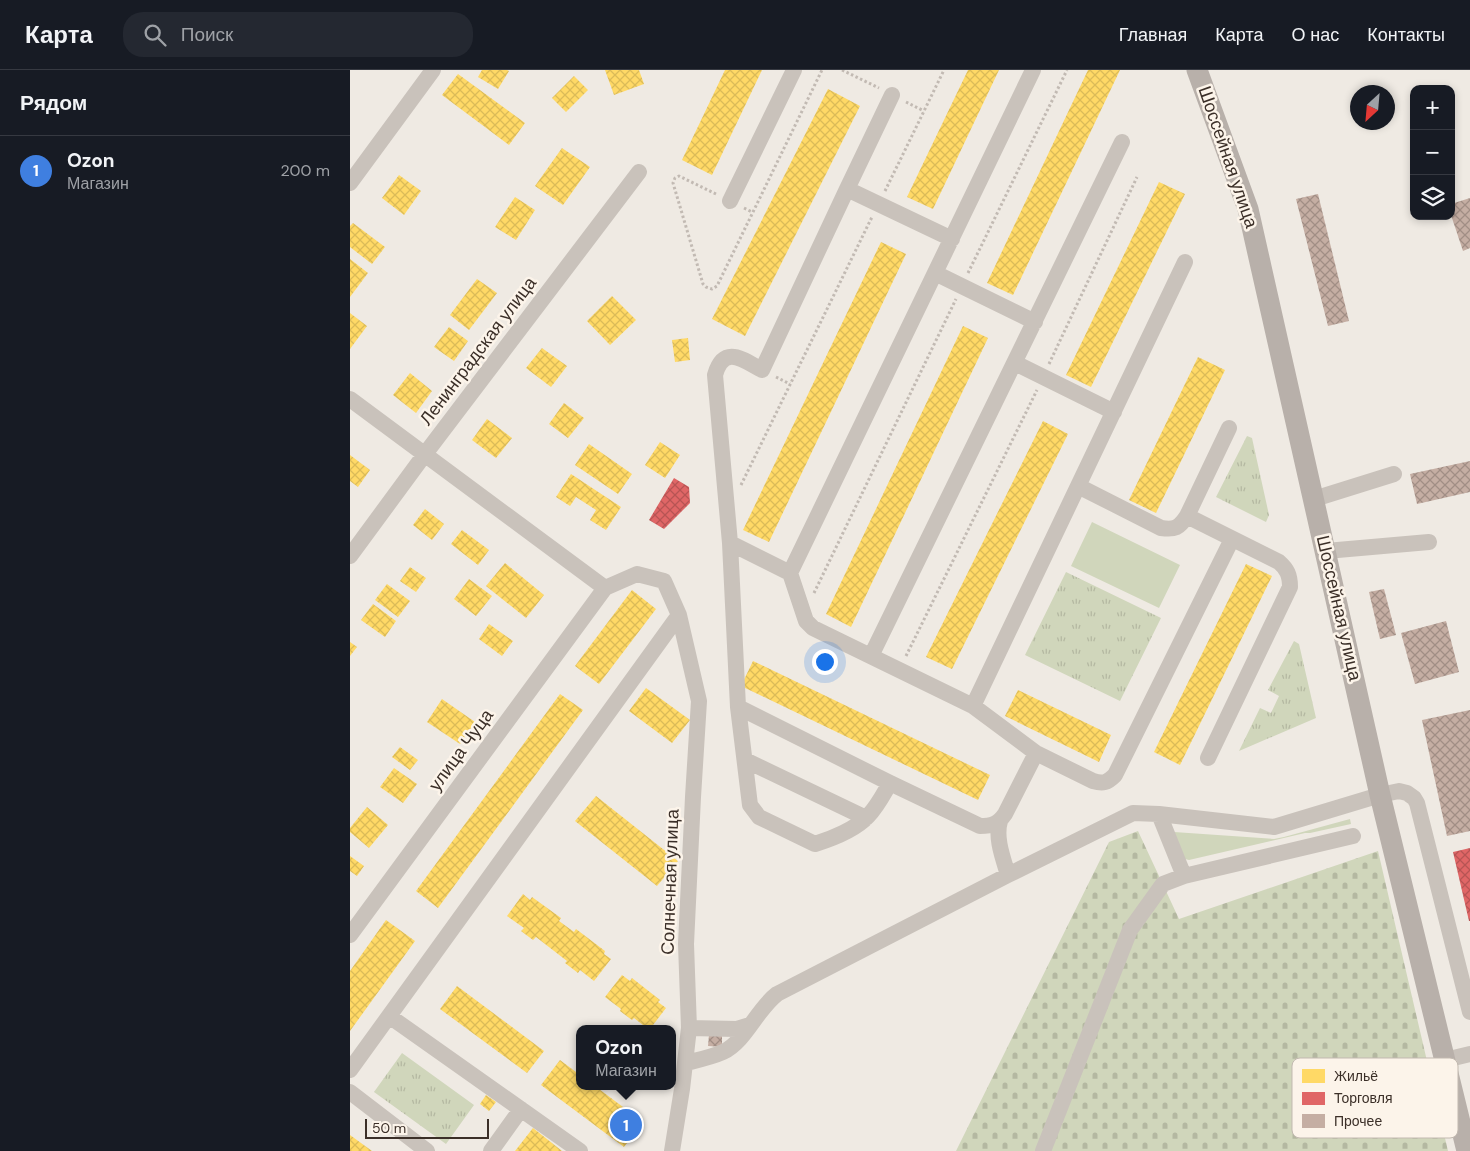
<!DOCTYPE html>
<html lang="ru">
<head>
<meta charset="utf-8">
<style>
  body { margin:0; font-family:"DM Sans",sans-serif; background:#242831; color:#f1f3f6 }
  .controls { position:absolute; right:15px; top:15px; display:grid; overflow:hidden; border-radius:10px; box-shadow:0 2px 8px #0003 }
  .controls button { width:45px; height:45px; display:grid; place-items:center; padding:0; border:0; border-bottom:1px solid #363941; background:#171b24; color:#f1f3f6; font:25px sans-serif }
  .compass { position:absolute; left:1000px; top:15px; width:45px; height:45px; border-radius:50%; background:#171b24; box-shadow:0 2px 8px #0003; rotate:206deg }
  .scale { position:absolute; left:15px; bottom:12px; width:124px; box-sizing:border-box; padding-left:5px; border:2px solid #3b2f28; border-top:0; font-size:14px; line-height:18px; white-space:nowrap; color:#3b2f28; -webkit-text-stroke:4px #fcf4ea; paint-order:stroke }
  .you { position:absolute; left:474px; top:591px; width:18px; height:18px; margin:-12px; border:4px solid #fff; border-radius:50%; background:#1a73e8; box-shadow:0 0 0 8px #1a73e833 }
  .badge { display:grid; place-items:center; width:32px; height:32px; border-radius:50%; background:#8c9099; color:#fff; font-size:16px; font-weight:700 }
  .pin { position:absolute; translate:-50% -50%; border:2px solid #fff; box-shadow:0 1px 5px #0006 }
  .popup { position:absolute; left:226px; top:955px; width:100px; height:65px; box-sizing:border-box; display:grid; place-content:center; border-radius:10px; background:#171b24; filter:drop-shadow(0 1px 4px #0005); font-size:16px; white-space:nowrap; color:#9ea1a6 }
  .popup b { font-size:19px; color:#f1f3f6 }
  .popup::after { content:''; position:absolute; left:50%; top:100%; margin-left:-10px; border:10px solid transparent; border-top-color:#171b24 }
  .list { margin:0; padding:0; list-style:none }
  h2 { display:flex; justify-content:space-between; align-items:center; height:65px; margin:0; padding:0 20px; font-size:21px }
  h2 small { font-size:16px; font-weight:400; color:#9ea1a6 }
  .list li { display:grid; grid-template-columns:32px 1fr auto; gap:15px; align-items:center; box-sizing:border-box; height:70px; padding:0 20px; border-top:1px solid #363941 }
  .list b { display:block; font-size:19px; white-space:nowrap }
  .list p { margin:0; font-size:16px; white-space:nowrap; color:#9ea1a6 }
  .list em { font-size:16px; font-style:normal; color:#9ea1a6 }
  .icon { flex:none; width:28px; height:28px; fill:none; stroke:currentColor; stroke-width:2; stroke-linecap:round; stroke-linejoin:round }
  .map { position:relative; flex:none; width:1120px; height:1081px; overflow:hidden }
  header { display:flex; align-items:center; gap:30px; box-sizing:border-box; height:70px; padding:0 25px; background:#171b24; border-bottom:1px solid #363941 }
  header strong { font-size:24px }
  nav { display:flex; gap:28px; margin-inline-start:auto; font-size:18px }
  .search { width:350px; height:45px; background:#242831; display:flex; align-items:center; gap:12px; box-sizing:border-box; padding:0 18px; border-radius:20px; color:#9ea1a6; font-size:19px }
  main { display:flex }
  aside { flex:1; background:#171b24 }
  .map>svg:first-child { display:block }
</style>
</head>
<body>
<header>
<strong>Карта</strong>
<div class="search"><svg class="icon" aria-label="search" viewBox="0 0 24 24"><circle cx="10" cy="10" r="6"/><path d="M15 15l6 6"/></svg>Поиск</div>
<nav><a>Главная</a><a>Карта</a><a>О нас</a><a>Контакты</a></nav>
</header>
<main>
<aside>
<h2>Рядом<small></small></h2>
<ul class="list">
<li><span class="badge" style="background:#3f7fe0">1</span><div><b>Ozon</b><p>Магазин</p></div><em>200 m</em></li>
</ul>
</aside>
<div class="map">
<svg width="1120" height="1081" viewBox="0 0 1120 1081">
  <defs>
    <pattern id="cemetery-stones" width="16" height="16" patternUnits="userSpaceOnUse" patternTransform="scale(1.25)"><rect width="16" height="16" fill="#d0d6bb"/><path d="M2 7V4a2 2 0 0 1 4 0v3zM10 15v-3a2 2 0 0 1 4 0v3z" fill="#b4b8a1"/></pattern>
    <pattern id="park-tufts" width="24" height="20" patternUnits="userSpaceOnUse" patternTransform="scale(1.25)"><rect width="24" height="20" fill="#d0d6bb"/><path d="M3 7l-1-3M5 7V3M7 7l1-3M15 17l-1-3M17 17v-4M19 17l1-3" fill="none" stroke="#b4b8a1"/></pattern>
    <pattern id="homes-cross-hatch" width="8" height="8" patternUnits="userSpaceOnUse" patternTransform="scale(1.25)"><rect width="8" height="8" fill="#ffd966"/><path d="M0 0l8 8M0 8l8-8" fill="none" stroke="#dbbb58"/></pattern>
    <pattern id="shops-cross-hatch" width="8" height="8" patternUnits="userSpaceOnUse" patternTransform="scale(1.25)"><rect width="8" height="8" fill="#e06666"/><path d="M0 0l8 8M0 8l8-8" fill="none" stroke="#b75454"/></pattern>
    <pattern id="building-cross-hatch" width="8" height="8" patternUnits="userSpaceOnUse" patternTransform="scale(1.25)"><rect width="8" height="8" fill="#c5aea3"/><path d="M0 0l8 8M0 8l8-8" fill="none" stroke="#a18e85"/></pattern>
  </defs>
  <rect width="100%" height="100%" fill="#efeae3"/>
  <path fill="#d0d6bb" d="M 742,452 L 830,495 L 809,538 L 721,496 Z
    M 1000,749 L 1001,754 L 960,763 L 955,763 L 839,790 L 835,789 L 824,762 L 924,769 L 934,767 Z"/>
  <path fill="url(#cemetery-stones)" d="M 788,761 L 829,849 L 1028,781 L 1098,1081 L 606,1081 L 759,772 Z"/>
  <path fill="url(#park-tufts)" d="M 897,366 L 902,368 L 919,445 L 916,452 L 866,427 Z
    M 716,502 L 811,548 L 770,631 L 675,585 Z
    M 944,571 L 949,574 L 966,648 L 889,681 L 910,638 L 921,643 L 929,626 L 918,620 Z
    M 52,983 L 124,1035 L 96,1074 L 24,1022 Z"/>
  <path fill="url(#homes-cross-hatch)" d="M 132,0 L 157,0 L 159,1 L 148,19 L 128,7 Z
    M 255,0 L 289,0 L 294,14 L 264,25 Z
    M 375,0 L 412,0 L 362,105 L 332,90 Z
    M 618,0 L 649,0 L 583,139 L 557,127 Z
    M 738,0 L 770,0 L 663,225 L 637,213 Z
    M 108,4 L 175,53 L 159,75 L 92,25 Z
    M 224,6 L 238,20 L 216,42 L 202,28 Z
    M 478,19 L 510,36 L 395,266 L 362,249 Z
    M 212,78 L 240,97 L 213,135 L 185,116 Z
    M 49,105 L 71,121 L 54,145 L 32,128 Z
    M 809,112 L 835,124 L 741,317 L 716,305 Z
    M 165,127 L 185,140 L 166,170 L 145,157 Z
    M 3,153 L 35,177 L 22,194 L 0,177 L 0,156 Z
    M 531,172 L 556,184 L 419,472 L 393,460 Z
    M 0,189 L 18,203 L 0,227 Z
    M 127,209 L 147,223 L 119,260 L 100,245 Z
    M 262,226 L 286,250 L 260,275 L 237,251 Z
    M 0,243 L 17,256 L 0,279 Z
    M 613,256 L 638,268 L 501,557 L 476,544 Z
    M 99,257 L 118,271 L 104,291 L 84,277 Z
    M 338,268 L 340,290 L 325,292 L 322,270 Z
    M 192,278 L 217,296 L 201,317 L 176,298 Z
    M 848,287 L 875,300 L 806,443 L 779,430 Z
    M 60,303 L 82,321 L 66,343 L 43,325 Z
    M 214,333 L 234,348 L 218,368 L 199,354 Z
    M 137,349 L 162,368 L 146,388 L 122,370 Z
    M 693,351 L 718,364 L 602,599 L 576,587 Z
    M 310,372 L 330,385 L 315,408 L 295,395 Z
    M 239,374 L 282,404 L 268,424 L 225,395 Z
    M 0,385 L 20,400 L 8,417 L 0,411 Z
    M 221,404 L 271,437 L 256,460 L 240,450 L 246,440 L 226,427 L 220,436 L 206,427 Z
    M 75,439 L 94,454 L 82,470 L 63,455 Z
    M 112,460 L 139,480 L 128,495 L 101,474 Z
    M 155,493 L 194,525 L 176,548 L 136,516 Z
    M 896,494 L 922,506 L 830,695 L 804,682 Z
    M 60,497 L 76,508 L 66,522 L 50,511 Z
    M 119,509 L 142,526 L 126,546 L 104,529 Z
    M 37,514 L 60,531 L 48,547 L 25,530 Z
    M 282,520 L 306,539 L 249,614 L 225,596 Z
    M 23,534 L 46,551 L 35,567 L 11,550 Z
    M 139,554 L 163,571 L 152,586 L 129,569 Z
    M 0,572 L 7,577 L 0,586 Z
    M 403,591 L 640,705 L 628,730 L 391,616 Z
    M 296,618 L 340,650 L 322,673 L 279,641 Z
    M 668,620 L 761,665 L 749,692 L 655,646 Z
    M 210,624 L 233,640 L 88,838 L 66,821 Z
    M 92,629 L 125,652 L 110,674 L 77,652 Z
    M 50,677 L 68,690 L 60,700 L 42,687 Z
    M 44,698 L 67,714 L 53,733 L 30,717 Z
    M 246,726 L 328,791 L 307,816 L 225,751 Z
    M 17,737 L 38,755 L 19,778 L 0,762 L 0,758 Z
    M 0,786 L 14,796 L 7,806 L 0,801 Z
    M 173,824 L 180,830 L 182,827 L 211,848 L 209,851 L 224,862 L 226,859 L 255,881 L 254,884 L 261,889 L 244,911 L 230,900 L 228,903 L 215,893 L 217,891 L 186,867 L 183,870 L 171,861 L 174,858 L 157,846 Z
    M 36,850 L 65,871 L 0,961 L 0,901 Z
    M 272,905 L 280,911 L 282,908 L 310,930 L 308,932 L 316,938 L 300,959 L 298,959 L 284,948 L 282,950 L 270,941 L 271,939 L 255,927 Z
    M 107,916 L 194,981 L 177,1003 L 90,939 Z
    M 210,990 L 230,1005 L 230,1016 L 245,1016 L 293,1052 L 274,1077 L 191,1015 Z
    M 136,1025 L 146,1032 L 139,1041 L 130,1034 Z
    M 183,1058 L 212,1081 L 165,1081 Z
    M 0,1065 L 22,1081 L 0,1081 Z"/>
  <path fill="url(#shops-cross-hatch)" d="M 324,408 L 339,417 L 340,433 L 314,459 L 299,450 Z
    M 1120,778 L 1120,851 L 1119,851 L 1103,782 Z"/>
  <path fill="url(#building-cross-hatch)" d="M 968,124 L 999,251 L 978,256 L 946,129 Z
    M 1120,128 L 1120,178 L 1113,181 L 1101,145 L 1101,134 Z
    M 1120,391 L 1120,422 L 1067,434 L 1060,404 Z
    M 1034,519 L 1046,565 L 1030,569 L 1019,522 Z
    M 1096,551 L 1109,602 L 1065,614 L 1051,563 Z
    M 1120,640 L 1120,761 L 1097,766 L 1072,650 Z
    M 359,965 L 372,965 L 372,977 L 358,976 Z"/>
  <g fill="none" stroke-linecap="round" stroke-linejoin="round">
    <path stroke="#c2bab3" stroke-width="3" stroke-dasharray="2.5 2.5" stroke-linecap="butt" d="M 492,0 L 529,18
      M 556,32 L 574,41
      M 535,121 L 594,0
      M 366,124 L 329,106 L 325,108 L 323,113 L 353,214 L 356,217 L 362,219 L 367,216 L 472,0
      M 394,138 L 402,142
      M 618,203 L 717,0
      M 699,294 L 787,107
      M 426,307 L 440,314
      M 391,415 L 522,147
      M 464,523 L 606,229
      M 556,586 L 687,320"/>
    <path stroke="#c9c2bb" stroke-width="16" d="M 683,0 L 440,503 L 456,551 L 463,558 L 623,636 L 686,683 L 743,711 C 753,714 757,713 765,705 L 882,469
      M 542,25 L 497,119 L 602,169
      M 0,113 L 83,0
      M 497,119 L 412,300 C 393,290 374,274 365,305 L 380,473 L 388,637 L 400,735 L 409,747 L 465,774 C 481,769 506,759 518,746 C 527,737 533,725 540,713
      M 380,131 L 444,0
      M 585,203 L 685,252
      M 665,293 L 764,342
      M 0,329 L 255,518
      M 728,416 L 811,458 C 825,460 829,458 837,446 L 879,358
      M 964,429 L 1044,404
      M 837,446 L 929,492 C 937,499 940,505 940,517 L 858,688
      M 380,473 L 440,503
      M 976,481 L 1079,472
      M 0,486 L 75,384 L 289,102
      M 521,586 L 772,72
      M 623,636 L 835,192
      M 388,637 L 540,713 L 630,756 C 642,756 648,754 655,744 L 686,683
      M 395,690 L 516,748
      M 809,744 L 834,806
      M 650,751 C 645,768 653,788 658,805
      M 0,865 L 255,518 L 287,504 L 314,511 L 329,545 L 349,631 L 343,727 L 336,874 L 339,958 L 332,1019 L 322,1081
      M 39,946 L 230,1081
      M 339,958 L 387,959 L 400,955
      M 1095,990 L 1120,984
      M 336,993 C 348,990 362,987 373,982 C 395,972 407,939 427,924 L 658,805 L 783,743 L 809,744 L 924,757 L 1030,725 L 1049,721 L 1057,723 L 1064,728 L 1067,733 L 1120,942
      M 0,1000 L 329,545
      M 0,1022 L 77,1081
      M 141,1081 L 171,1039
      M 693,1081 L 780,860 L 813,814 L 834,806 L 1003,766"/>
    <path stroke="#b8b0aa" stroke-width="21" d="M 847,0 L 898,139 L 1030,725 L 1117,1081"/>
  </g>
  <g text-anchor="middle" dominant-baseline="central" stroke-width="5" stroke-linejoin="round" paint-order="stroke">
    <g font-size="18" fill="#3b2f28" stroke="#fcf4ea">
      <text transform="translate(878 87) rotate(71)">Шоссейная улица</text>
      <text transform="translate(128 281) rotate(-53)">Ленинградская улица</text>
      <text transform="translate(989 538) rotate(77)">Шоссейная улица</text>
      <text transform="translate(111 680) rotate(-54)">улица Чуца</text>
      <text transform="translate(320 812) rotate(-88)">Солнечная улица</text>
    </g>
  </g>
  <rect x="942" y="988" width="166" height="80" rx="8" fill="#fcf4ea" stroke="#c2b9b0" stroke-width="1"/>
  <rect x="952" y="999" width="23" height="14" fill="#ffd966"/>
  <rect x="952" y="1022" width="23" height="13" fill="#e06666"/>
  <rect x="952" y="1044" width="23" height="14" fill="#c5aea3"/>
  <g font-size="14" fill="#3b2f28">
    <text x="984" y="1011">Жильё</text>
    <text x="984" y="1033">Торговля</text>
    <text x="984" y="1056">Прочее</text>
  </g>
</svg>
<div class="controls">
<button>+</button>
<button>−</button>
<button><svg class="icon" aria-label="layers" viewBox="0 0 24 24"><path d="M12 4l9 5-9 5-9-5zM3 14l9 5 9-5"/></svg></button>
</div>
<svg class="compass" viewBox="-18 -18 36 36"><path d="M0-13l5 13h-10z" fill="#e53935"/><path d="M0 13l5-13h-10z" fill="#9ea1a6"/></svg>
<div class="scale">50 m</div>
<div class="you"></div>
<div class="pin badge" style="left:276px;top:1055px;background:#3f7fe0">1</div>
<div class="popup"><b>Ozon</b>Магазин</div>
</div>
</main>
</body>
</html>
